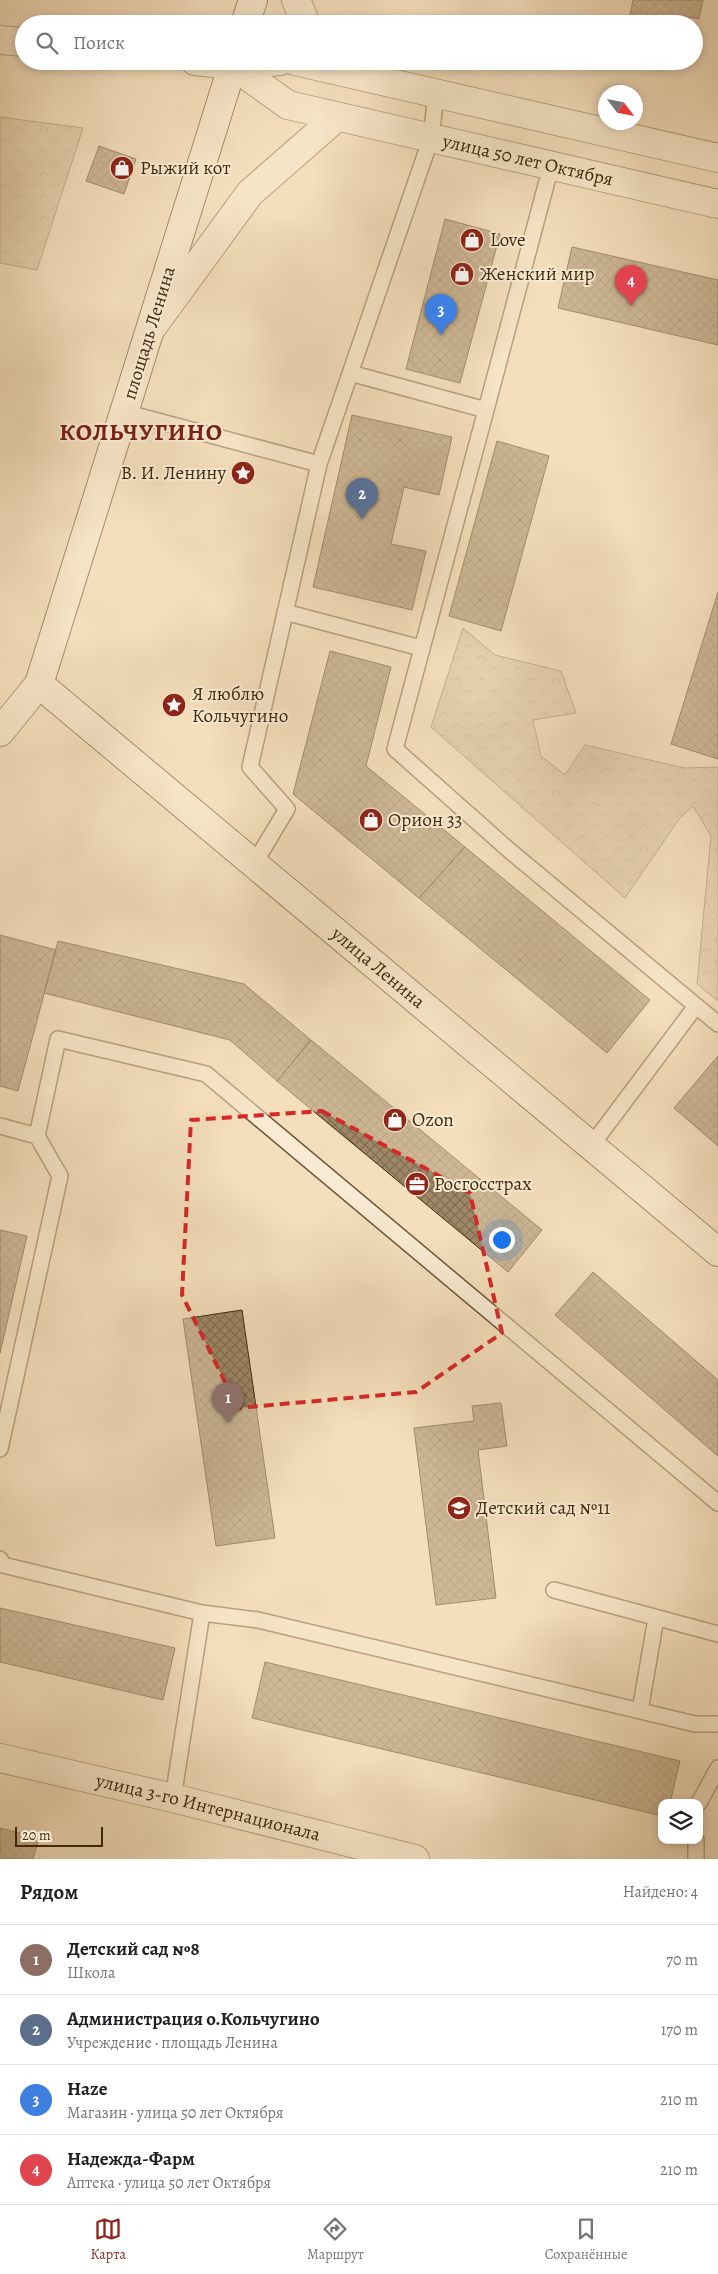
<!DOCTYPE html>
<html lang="ru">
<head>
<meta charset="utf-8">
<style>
  body { margin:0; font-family:Alegreya,serif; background:#f6f6f6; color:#202124 }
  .controls { position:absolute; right:15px; bottom:15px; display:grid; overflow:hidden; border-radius:10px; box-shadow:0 2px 8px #0003 }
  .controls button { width:45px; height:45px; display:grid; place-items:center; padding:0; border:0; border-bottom:1px solid #e0e0e0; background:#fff; color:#202124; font:25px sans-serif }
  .compass { position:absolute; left:598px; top:85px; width:45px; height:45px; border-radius:50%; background:#fff; box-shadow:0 2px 8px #0003; rotate:122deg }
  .scale { position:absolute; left:15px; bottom:12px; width:88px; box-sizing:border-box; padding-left:5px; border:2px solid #402a0a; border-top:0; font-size:14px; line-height:18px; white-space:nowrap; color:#402a0a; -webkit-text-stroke:4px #f8ead3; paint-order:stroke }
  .you { position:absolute; left:501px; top:1239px; width:18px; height:18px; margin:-12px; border:4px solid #fff; border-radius:50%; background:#1a73e8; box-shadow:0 0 0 8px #1a73e833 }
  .badge { display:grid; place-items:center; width:32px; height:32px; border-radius:50%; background:#8f2418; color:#fff; font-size:16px; font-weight:700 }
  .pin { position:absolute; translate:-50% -41px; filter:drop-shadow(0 1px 2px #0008) }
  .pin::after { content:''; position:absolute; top:26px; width:18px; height:15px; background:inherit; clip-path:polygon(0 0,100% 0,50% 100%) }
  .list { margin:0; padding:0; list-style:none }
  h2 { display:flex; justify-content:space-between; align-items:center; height:65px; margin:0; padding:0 20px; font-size:21px }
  h2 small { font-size:16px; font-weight:400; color:#757577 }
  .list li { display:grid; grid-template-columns:32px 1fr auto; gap:15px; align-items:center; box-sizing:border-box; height:70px; padding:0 20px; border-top:1px solid #e0e0e0 }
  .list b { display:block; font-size:19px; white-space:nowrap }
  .list p { margin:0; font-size:16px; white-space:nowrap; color:#757577 }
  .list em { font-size:16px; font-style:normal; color:#757577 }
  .icon { flex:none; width:28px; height:28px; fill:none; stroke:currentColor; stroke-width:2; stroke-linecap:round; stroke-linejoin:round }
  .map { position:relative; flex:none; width:718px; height:1859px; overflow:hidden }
  .search { position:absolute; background:#fff; box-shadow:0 2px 8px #0003; left:15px; right:15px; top:15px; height:55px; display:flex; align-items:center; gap:12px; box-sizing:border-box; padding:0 18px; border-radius:28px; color:#757577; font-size:19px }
  .sheet { height:345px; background:#fff }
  nav { display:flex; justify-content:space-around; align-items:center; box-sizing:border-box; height:70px; border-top:1px solid #e0e0e0; background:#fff; font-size:14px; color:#757577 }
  nav a { display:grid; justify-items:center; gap:2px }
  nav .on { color:#8f2418 }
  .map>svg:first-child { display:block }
</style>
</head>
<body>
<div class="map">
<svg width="718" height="1859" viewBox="0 0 718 1859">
  <defs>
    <pattern id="forest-crowns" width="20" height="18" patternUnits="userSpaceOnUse" patternTransform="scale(1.25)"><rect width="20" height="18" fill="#d5bf9e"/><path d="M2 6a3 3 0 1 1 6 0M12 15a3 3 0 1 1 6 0" fill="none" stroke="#b8a487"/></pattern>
    <pattern id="building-cross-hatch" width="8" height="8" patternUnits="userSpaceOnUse" patternTransform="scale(1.25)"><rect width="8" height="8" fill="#9e8867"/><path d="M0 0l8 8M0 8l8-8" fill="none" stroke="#826f53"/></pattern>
  </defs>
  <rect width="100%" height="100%" fill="#f4debc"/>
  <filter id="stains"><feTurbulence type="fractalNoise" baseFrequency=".004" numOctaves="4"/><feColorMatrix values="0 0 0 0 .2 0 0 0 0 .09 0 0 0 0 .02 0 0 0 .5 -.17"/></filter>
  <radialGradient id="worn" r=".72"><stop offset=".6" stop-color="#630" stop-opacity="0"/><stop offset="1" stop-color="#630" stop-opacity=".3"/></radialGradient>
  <path fill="url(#forest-crowns)" stroke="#8a7454" d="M 0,117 L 83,128 L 37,270 L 0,263 Z
    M 463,628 L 495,655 L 561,671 L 576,713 L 533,720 L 541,756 L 565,775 L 585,745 L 684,768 L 718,767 L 718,1001 L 697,984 L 711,836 L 693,806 L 679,819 L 625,898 L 431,727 Z"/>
  <path fill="url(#building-cross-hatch)" stroke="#402a0a" d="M 633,0 L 703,0 L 699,19 L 689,17 L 688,24 L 628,24 Z
    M 99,146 L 136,159 L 124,194 L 86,181 Z
    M 445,219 L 500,234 L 460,383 L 406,369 Z
    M 572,247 L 718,280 L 718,345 L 558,308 Z
    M 352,415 L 452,437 L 439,495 L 404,487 L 391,544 L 426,551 L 412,610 L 313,587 Z
    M 497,441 L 549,456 L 501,631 L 449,616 Z
    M 718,592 L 718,759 L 671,744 Z
    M 330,651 L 391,667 L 366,766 L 465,847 L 419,898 L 293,794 Z
    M 465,847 L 650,1000 L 607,1053 L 419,898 Z
    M 0,935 L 56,950 L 18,1091 L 0,1086 Z
    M 58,941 L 244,984 L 311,1040 L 277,1081 L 230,1040 L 44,993 Z
    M 311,1040 L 542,1230 L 508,1272 L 277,1081 Z
    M 718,1056 L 718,1146 L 674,1108 Z
    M 0,1230 L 27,1236 L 0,1353 Z
    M 593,1272 L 718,1380 L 718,1456 L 555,1315 Z
    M 242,1310 L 275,1538 L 216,1546 L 183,1319 Z
    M 501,1403 L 507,1446 L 478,1450 L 496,1598 L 436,1605 L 414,1428 L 474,1421 L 472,1406 Z
    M 0,1608 L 175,1648 L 163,1700 L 0,1662 Z
    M 265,1662 L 680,1761 L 670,1803 L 662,1803 L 662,1816 L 252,1718 Z
    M 0,1828 L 39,1838 L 33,1859 L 0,1859 Z"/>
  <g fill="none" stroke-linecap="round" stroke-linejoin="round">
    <g stroke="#6d5736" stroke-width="18">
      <path id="service" d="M 350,373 L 486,410 L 395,749 L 510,851 L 718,1024
        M 486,410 L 551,166
        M 124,412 L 319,464 L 431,138 L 436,94
        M 285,612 L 421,648
        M 254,864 L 287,809 L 250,767 L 319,464
        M 0,1126 L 37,1136 L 58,1039 L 206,1074 L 718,1503
        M 591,1146 L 696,1006
        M 0,1449 L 60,1176 L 37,1136
        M 0,1559 L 3,1565 L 202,1613 L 258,1620 L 695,1724 L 718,1724
        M 554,1590 L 718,1634
        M 640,1711 L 656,1618
        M 173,1798 L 202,1613
        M 699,1803 L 718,1768
        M 696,1840 L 696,1859"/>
    </g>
    <g stroke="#6d5736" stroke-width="30">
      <g id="minor">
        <path d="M 296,0 L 306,24"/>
        <path d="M 0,40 L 24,42"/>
        <path d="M 195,61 L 232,65 L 280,61"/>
        <path d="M 295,61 L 718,158"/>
        <path id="s1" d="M 232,65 L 288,105 L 718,204"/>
        <path d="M 153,326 L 250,193 L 337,117"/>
        <path d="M 0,732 L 39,684"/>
      </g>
    </g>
    <g stroke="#6d5736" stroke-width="30">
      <g id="tertiary">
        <path id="s2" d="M 0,1758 L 173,1798 L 415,1859"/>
      </g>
    </g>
    <g stroke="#402a0a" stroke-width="30">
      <g id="secondary">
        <path d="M 245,24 L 253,0"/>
        <path id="s3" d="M 234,61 L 39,684 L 718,1252"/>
      </g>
    </g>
    <use href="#service" stroke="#f8ead3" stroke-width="15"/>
    <use href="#minor" stroke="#f8ead3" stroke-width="28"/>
    <use href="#tertiary" stroke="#f8ead3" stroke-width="28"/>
    <use href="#secondary" stroke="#f8ead3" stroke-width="28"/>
  </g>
  <path d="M0 0H718V1859H0ZM 322,1111 L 470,1193 L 502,1333 L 416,1392 L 238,1408 L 182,1295 L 191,1120 Z" fill="#f4debc" fill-opacity=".55" fill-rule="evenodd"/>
  <path fill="none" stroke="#d62828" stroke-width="4" stroke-dasharray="10 6" stroke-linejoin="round" d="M 322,1111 L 470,1193 L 502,1333 L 416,1392 L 238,1408 L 182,1295 L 191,1120 Z"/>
  <defs>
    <g id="shop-disc" transform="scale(1.25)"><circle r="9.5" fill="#8f2418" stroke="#f8ead3"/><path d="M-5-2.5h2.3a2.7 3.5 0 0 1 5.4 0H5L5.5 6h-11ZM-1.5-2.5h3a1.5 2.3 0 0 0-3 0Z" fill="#fff"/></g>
    <g id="sight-disc" transform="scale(1.25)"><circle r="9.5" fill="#8f2418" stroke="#f8ead3"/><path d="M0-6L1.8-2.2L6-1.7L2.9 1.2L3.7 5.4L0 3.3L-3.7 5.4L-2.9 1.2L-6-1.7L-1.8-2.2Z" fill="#fff"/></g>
    <g id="office-disc" transform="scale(1.25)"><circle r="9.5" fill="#8f2418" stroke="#f8ead3"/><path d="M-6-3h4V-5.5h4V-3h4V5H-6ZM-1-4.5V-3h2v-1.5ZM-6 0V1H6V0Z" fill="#fff"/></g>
    <g id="school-disc" transform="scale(1.25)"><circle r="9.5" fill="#8f2418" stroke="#f8ead3"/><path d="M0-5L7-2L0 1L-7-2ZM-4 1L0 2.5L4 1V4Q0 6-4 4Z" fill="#fff"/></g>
  </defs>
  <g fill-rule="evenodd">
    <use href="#shop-disc" x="122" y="168"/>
    <use href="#shop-disc" x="472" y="240"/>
    <use href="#shop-disc" x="462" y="274"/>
    <use href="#sight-disc" x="243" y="473"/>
    <use href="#sight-disc" x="174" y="705"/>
    <use href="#shop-disc" x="371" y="820"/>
    <use href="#shop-disc" x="395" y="1120"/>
    <use href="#office-disc" x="417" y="1184"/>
    <use href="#school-disc" x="459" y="1508"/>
  </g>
  <g text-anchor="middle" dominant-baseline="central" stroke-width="4" stroke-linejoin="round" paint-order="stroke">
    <g font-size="19" fill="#402a0a" stroke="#f8ead3">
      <text stroke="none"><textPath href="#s1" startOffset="315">улица 50 лет Октября</textPath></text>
      <text transform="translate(149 333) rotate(-73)">площадь Ленина</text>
      <text stroke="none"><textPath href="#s3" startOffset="1095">улица Ленина</textPath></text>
      <text stroke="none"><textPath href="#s2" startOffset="214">улица 3-го Интернационала</textPath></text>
    </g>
    <g font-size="19" fill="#402a0a" stroke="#f8ead3" text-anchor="start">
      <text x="140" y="168">Рыжий кот</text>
      <text x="490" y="240">Love</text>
      <text x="480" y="274">Женский мир</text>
      <text x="226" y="473" text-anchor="end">В. И. Ленину</text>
      <text x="192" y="694">Я люблю<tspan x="192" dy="22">Кольчугино</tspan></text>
      <text x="388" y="820">Орион 33</text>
      <text x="412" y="1120">Ozon</text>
      <text x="434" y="1184">Росгосстрах</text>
      <text x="476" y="1508">Детский сад №11</text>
    </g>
    <g font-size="24" font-weight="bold" letter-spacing="1" fill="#7a1f14" stroke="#f8ead3">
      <text x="141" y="432">КОЛЬЧУГИНО</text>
    </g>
  </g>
  <rect width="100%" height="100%" filter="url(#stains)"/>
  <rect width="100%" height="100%" fill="url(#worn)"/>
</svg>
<div class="controls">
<button><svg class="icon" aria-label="layers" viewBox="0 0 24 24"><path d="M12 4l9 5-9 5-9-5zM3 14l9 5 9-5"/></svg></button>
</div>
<svg class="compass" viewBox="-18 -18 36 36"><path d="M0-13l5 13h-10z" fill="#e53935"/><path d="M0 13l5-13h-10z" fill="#757577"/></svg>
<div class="scale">20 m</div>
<div class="you"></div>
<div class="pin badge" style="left:228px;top:1423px;background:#8d6e63">1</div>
<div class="pin badge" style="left:362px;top:519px;background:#5c6f8a">2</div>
<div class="pin badge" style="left:441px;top:335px;background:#3f7fe0">3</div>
<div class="pin badge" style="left:631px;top:306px;background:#e0444e">4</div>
<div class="search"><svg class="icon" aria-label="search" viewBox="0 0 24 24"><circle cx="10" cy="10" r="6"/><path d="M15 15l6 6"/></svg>Поиск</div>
</div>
<section class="sheet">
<h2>Рядом<small>Найдено: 4</small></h2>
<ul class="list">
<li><span class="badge" style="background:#8d6e63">1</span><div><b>Детский сад №8</b><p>Школа</p></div><em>70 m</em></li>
<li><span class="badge" style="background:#5c6f8a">2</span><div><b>Администрация о.Кольчугино</b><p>Учреждение · площадь Ленина</p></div><em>170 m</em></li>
<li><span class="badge" style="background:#3f7fe0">3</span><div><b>Haze</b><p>Магазин · улица 50 лет Октября</p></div><em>210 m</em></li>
<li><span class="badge" style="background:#e0444e">4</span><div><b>Надежда-Фарм</b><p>Аптека · улица 50 лет Октября</p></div><em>210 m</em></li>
</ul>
</section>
<nav>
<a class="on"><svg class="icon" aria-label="map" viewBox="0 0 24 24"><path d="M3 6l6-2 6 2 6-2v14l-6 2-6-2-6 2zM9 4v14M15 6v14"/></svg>Карта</a>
<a><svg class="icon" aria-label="directions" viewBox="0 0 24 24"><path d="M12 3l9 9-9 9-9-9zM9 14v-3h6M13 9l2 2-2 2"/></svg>Маршрут</a>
<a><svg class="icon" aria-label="saved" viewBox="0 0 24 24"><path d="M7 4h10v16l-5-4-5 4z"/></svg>Сохранённые</a>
</nav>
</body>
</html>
